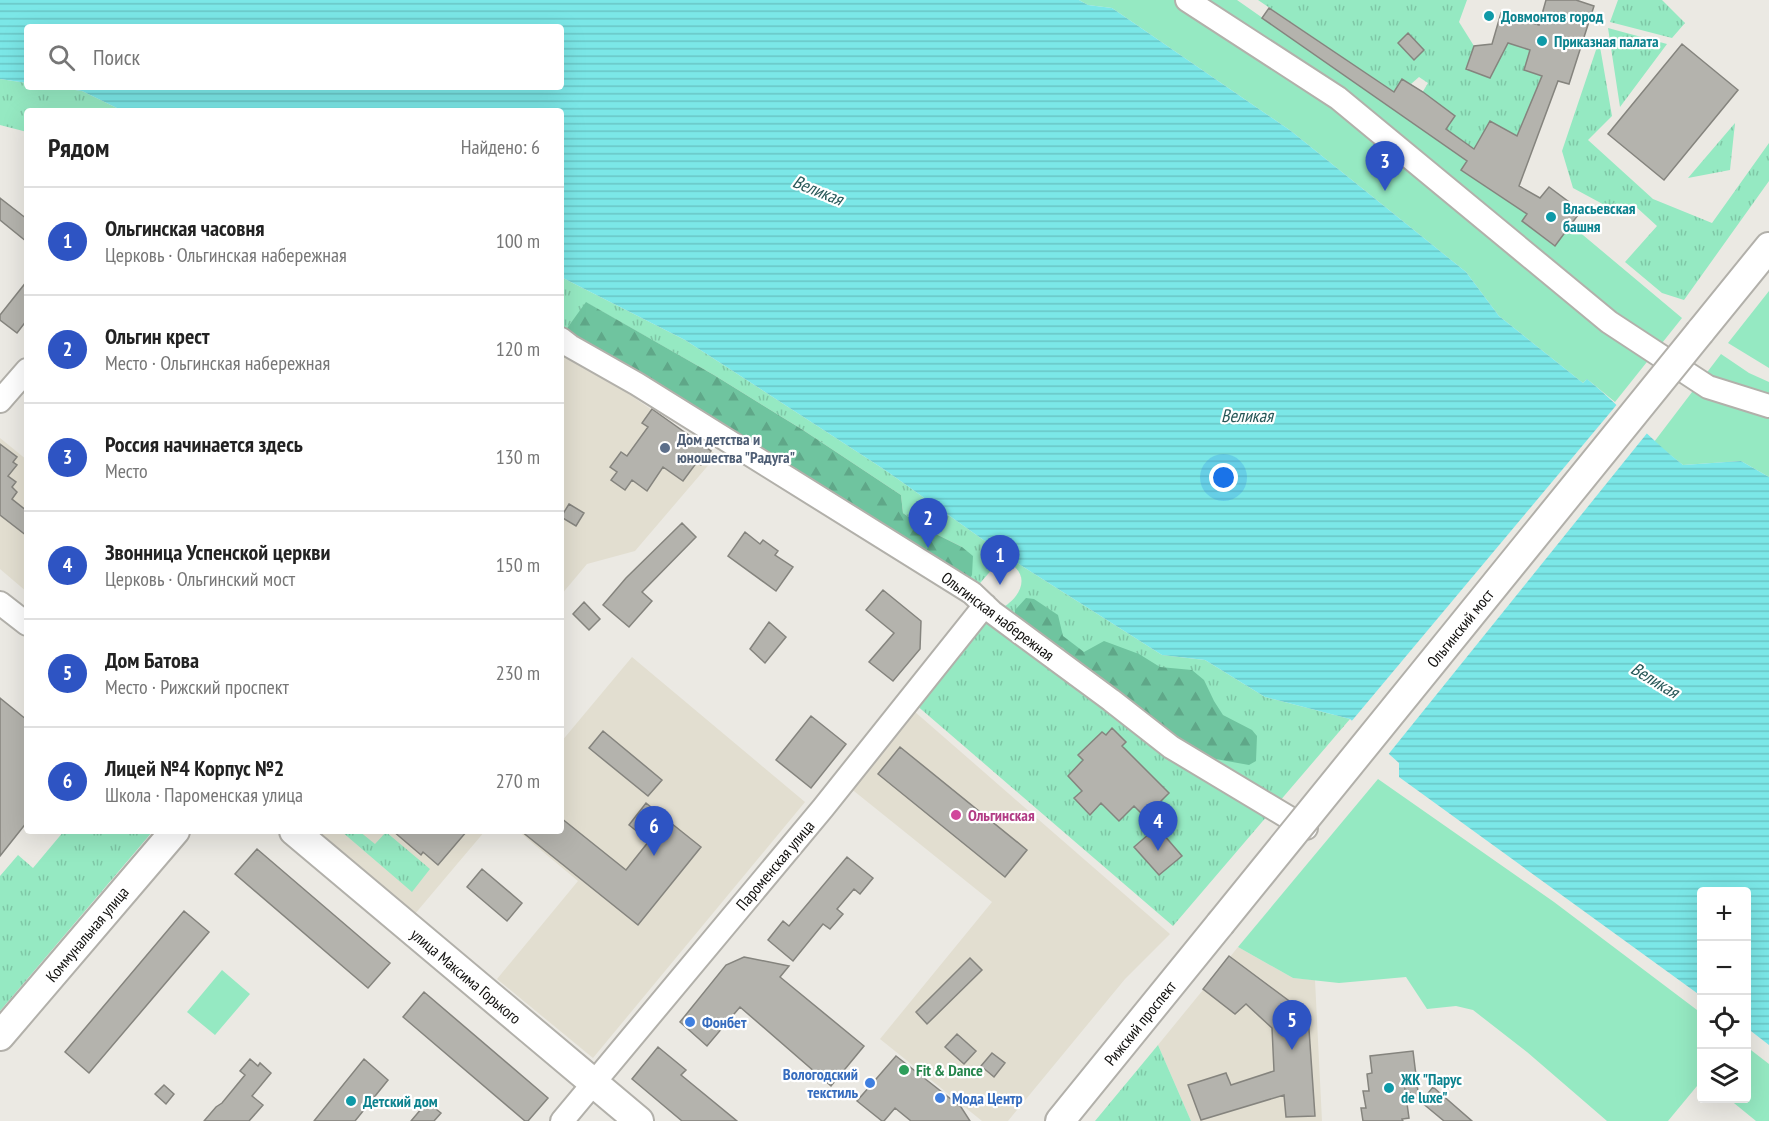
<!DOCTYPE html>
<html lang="ru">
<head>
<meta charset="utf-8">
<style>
  body { margin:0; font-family:"PT Sans Narrow",sans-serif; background:#f6f6f6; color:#222 }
  .controls { position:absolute; right:18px; bottom:18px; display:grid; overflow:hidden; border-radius:6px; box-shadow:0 6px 24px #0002 }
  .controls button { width:54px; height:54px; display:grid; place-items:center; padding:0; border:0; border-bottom:2px solid #e0e0e0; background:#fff; color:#222; font:30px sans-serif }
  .you { position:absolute; left:1224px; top:478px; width:21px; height:21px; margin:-15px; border:4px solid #fff; border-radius:50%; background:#1a73e8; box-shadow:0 0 0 9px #1a73e833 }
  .badge { display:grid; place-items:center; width:39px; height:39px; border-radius:50%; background:#2e54c3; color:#fff; font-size:20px; font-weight:700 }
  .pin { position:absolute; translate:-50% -50px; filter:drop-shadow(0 2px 3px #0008) }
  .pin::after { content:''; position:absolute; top:32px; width:21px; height:18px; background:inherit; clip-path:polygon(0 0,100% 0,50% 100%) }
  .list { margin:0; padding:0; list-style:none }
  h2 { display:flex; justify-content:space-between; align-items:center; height:78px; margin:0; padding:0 24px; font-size:26px }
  h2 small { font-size:20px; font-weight:400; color:#767676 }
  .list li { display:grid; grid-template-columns:39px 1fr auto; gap:18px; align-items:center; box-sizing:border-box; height:108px; padding:0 24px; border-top:2px solid #e0e0e0 }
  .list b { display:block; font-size:22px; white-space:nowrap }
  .list p { margin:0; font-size:20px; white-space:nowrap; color:#767676 }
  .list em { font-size:20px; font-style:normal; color:#767676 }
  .icon { flex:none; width:33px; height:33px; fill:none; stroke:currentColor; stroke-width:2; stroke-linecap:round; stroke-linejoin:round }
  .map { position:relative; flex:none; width:1769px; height:1121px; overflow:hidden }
  .search { position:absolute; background:#fff; box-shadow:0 6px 24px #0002; left:24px; top:24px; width:540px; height:66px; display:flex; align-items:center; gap:15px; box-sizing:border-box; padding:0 21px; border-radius:6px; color:#767676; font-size:22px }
  .panel { position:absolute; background:#fff; box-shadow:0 6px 24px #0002; left:24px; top:108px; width:540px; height:726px; border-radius:6px }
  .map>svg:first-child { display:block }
</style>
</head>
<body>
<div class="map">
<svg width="1769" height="1121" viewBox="0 0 1769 1121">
  <defs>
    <pattern id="grass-tufts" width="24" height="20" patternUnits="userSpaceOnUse" patternTransform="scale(1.5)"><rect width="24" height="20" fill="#95e9c2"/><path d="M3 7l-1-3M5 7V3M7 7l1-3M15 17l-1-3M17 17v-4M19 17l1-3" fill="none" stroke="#7fc7a6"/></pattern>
    <pattern id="forest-firs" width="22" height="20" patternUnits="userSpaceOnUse" patternTransform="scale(1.5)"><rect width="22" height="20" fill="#6fc49f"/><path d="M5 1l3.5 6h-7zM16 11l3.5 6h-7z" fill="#5fa788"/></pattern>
    <pattern id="water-rules" width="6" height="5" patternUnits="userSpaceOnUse" patternTransform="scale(1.5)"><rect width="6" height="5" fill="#7be7e7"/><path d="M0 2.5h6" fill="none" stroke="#69c5c5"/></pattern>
  </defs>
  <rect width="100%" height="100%" fill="#ebe9e3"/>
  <path fill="#e2ded0" d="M 561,347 L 717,455 L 635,551 L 587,564 L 561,595 Z
    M 0,438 L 27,460 L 27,592 L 0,569 Z
    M 632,657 L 805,802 L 593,1058 L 497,979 L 578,881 L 518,831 L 561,831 L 561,742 Z
    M 899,698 L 1170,934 L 1125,979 L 1008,1121 L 982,1121 L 880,1039 L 992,902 L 834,775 Z
    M 314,831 L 485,831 L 414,915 Z
    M 1238,947 L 1293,978 L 1315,980 L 1322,1121 L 1191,1121 L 1158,1045 Z"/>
  <path fill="url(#grass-tufts)" d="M 1258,0 L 1467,0 L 1459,22 L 1474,46 L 1489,44 L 1500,58 L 1508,43 L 1530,50 L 1524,70 L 1542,76 L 1517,136 L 1490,121 L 1474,149 L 1446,129 L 1455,116 L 1422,93 L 1428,83 L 1419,77 L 1411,84 L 1402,79 L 1394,92 Z
    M 1618,0 L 1662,0 L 1685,23 L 1672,38 L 1610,22 Z
    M 1608,28 L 1667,44 L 1620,107 Z
    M 1599,41 L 1612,116 L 1588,140 L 1653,199 L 1712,223 L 1769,143 L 1769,181 L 1684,300 L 1662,293 L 1625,262 L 1657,226 L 1634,205 L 1623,215 L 1573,188 L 1562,151 Z
    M 0,79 L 27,83 L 27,87 L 54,87 L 82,91 L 123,111 L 27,111 L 27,132 L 0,125 Z
    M 1735,123 L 1730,170 L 1688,178 Z
    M 561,277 L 685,340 L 885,470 L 1006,556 L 1162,655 L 1205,660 L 1265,697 L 1350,719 L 1173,926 L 915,704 L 992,613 C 998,610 1005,607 1009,603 C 1024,591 1028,571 1007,563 L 994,567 L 975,589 L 967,583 L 962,547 L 926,529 L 903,513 L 901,495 L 803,430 L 714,375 L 587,303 L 565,331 L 561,328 Z
    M 64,831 L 153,831 L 0,1011 L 0,876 L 18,855 L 33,868 Z
    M 341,831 L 359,831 L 375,844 L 386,832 L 430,869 L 412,892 Z
    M 1158,1045 L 1191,1121 L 1095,1121 Z"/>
  <path fill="url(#forest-firs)" d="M 586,302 L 714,375 L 803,430 L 901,495 L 903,513 L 926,529 L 962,547 L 973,556 L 972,575 L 967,583 L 795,468 L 639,381 L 565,331 Z
    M 1026,598 L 1034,599 L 1058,615 L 1063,636 L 1084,652 L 1104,641 L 1139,654 L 1160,667 L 1192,670 L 1204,680 L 1214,701 L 1223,715 L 1252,730 L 1257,736 L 1256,761 L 1249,765 L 1199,756 L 1082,671 L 1063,648 L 1040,639 L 1015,617 L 1015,610 Z"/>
  <path fill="#95e9c2" d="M 1079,0 L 1237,0 L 1467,161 L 1461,170 L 1527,214 L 1522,221 L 1554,246 L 1571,225 L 1682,318 L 1615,402 L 1587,379 L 1583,383 L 1499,316 L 1466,272 L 1291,131 L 1112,8 L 1088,5 Z
    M 1769,291 L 1769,368 L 1728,343 Z
    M 1721,354 L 1749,373 L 1769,382 L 1769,477 L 1741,461 L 1683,465 L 1654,442 Z
    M 1378,779 L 1554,902 L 1701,1013 L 1701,1086 L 1697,1086 L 1668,1121 L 1607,1121 L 1527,1052 L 1473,1010 L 1456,1006 L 1427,1009 L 1406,977 L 1339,983 L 1293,978 L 1238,947 Z
    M 222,970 L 250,994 L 215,1035 L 187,1012 Z
    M 1747,1047 L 1769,1064 L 1769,1121 L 1756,1121 L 1729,1099 L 1746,1098 Z"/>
  <path fill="url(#water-rules)" d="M 0,0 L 1079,0 L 1088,5 L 1112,8 L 1291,131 L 1466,272 L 1499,316 L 1583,383 L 1587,379 C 1620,406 1649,438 1683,465 L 1741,461 L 1769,477 L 1769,1045 L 1747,1028 L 1746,892 L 1702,892 L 1701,996 L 1399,777 L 1399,763 L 1350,719 L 1265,697 L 1205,660 L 1162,655 L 1006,556 L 885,470 L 685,340 L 561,277 L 561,111 L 123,111 L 82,91 L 54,87 L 561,87 L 561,27 L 27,27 L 27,83 L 0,79 Z"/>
  <path fill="#ebe9e3" d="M 1619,402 L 1648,432 L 1387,756 L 1350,723 Z"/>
  <path fill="#b4b3ad" stroke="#85847e" stroke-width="1.5" d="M 1546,0 L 1576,0 L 1594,6 L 1569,84 L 1558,81 L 1519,186 L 1540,198 L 1549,187 L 1581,211 L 1555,246 L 1522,221 L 1527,214 L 1461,170 L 1467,161 L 1262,18 L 1269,8 L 1394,92 L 1402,79 L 1423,92 L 1455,116 L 1446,129 L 1474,149 L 1490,121 L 1517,136 L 1542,76 L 1524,70 L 1530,50 L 1508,43 L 1490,78 L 1466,69 L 1474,46 L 1492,44 L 1501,13 L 1539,25 Z
    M 1408,33 L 1424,50 L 1414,60 L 1398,43 Z
    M 1682,44 L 1738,90 L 1664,180 L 1608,134 Z
    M 0,198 L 27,219 L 27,242 L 0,220 Z
    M 27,281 L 27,320 L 17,333 L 0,320 L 0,315 Z
    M 652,409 L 711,451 L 701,465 L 697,462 L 683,481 L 663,467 L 647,491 L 632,480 L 625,490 L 611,480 L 617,472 L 610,467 L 621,452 L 627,456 L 648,427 L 642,423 Z
    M 0,444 L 17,457 L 13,462 L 17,465 L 8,476 L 16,482 L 12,487 L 17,492 L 12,499 L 27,511 L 27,536 L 0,515 Z
    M 569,504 L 584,513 L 576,526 L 561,517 Z
    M 682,523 L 696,537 L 642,592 L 652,601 L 629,627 L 603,605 L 626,578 Z
    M 745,532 L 760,544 L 763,540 L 778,551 L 775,555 L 793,567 L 776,591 L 728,556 Z
    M 883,590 L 921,621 L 920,649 L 893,681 L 869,662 L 894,633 L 866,610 Z
    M 584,602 L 600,619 L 589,630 L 573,614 Z
    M 769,622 L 786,637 L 765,663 L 750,649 Z
    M 0,698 L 27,720 L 27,822 L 0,856 Z
    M 811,716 L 846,744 L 811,788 L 776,760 Z
    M 1112,728 L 1126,742 L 1122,746 L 1169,793 L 1145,817 L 1134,806 L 1119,821 L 1101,803 L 1090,815 L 1074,798 L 1082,791 L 1068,776 L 1083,760 L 1078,755 L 1102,732 L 1106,735 Z
    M 603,731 L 662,780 L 648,796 L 589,748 Z
    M 900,747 L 1027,850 L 1005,877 L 878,774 Z
    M 646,803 L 701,847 L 638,925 L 521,831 L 561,831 L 561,818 L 626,870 L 649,841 L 629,825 Z
    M 1157,827 L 1182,856 L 1159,875 L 1134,847 Z
    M 393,831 L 467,831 L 438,865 L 423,852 L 421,855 Z
    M 257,849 L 390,963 L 368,988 L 235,874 Z
    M 847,857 L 873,878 L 860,894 L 854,889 L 837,909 L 843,914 L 830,929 L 823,924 L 793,961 L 768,940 L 783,921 L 789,926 Z
    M 482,869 L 522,903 L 507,921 L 467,887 Z
    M 184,911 L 209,932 L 89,1073 L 65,1052 Z
    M 1229,956 L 1308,1015 L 1315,1116 L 1286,1117 L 1284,1095 L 1201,1120 L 1188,1085 L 1226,1073 L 1231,1085 L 1274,1071 L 1272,1028 L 1246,1004 L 1235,1014 L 1203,989 Z
    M 744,957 L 789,966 L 780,977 L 864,1046 L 831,1086 L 740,1007 L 707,1046 L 680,1022 L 726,965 Z
    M 970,958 L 982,970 L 927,1024 L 916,1012 Z
    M 424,992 L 548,1098 L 528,1121 L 525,1121 L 403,1017 Z
    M 957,1034 L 976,1051 L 964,1064 L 945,1047 Z
    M 658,1047 L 686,1070 L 681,1075 L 737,1121 L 682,1121 L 632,1079 Z
    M 1413,1051 L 1419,1100 L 1405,1089 L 1409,1118 L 1402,1119 L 1403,1121 L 1363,1121 L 1361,1108 L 1366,1108 L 1363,1091 L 1369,1091 L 1367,1074 L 1372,1073 L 1370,1056 Z
    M 992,1053 L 1005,1063 L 994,1077 L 981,1066 Z
    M 896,1056 L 961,1107 L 970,1121 L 911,1121 L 895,1108 L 884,1121 L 882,1121 L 857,1101 Z
    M 250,1059 L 258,1066 L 260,1063 L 271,1073 L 252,1096 L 263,1105 L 249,1121 L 204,1121 L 216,1107 L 222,1103 L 245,1075 L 240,1071 Z
    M 364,1059 L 388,1080 L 355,1121 L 314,1121 Z
    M 164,1085 L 174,1094 L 166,1104 L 155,1094 Z
    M 1433,1087 L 1472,1121 L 1444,1121 L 1421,1102 Z
    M 427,1102 L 441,1113 L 434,1121 L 411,1121 Z"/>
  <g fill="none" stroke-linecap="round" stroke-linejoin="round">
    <g stroke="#b2b0aa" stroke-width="26">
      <path id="minor" d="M 1187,0 L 1338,98 L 1609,322 L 1708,387 L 1769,406
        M 561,339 L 570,346 L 637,384 L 972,593 L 992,612 L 1111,700 L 1171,747 L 1306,828
        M 0,401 L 27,370
        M 0,603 L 27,624
        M 562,1121 L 823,808 L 985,605"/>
    </g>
    <g stroke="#b2b0aa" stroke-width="32">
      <path id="major" d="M 1700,332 L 1769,247
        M 294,831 L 639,1121
        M 0,1036 L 175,831
        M 1060,1121 L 1220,924"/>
    </g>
    <use href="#minor" stroke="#fff" stroke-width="22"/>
    <use href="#major" stroke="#fff" stroke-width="28"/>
    <g stroke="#b2b0aa" stroke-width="32" stroke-linecap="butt">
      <path id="major-bridge" d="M 1220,924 L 1700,332"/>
    </g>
    <use href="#major-bridge" stroke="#fff" stroke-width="28"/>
  </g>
  <g fill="#0f9aa8" stroke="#fff" stroke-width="2">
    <circle cx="1489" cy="16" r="6"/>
    <circle cx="1542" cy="41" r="6"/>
    <circle cx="1551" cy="217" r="6"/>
    <circle cx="1389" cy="1088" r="6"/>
    <circle cx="351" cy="1101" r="6"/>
  </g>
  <circle fill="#5c6f8a" stroke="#fff" stroke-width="2" cx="665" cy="448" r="6"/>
  <circle fill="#d1479c" stroke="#fff" stroke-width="2" cx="956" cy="815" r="6"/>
  <g fill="#3f7fe0" stroke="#fff" stroke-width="2">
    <circle cx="690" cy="1022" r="6"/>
    <circle cx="870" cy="1083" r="6"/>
    <circle cx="940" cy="1098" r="6"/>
  </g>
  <circle fill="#2e9e5b" stroke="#fff" stroke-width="2" cx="904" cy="1070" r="6"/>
  <g text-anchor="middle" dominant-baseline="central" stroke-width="4.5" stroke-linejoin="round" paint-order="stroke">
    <g font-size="16" font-weight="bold" fill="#0d838f" stroke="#fff" text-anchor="start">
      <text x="1501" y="16">Довмонтов город</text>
      <text x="1554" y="41">Приказная палата</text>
      <text x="1563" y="208">Власьевская<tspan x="1563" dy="18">башня</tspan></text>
      <text x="1401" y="1079">ЖК "Парус<tspan x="1401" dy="18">de luxe"</tspan></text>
      <text x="363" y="1101">Детский дом</text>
    </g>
    <g font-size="16" font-weight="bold" fill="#4e5e75" stroke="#fff" text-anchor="start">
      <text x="677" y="439">Дом детства и<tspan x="677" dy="18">юношества "Радуга"</tspan></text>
    </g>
    <g font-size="16" fill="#100f0d" stroke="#fff">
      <text transform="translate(998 616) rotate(37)">Ольгинская набережная</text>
      <text transform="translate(1460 628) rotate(-51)">Ольгинский мост</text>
      <text transform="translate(775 865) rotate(-50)">Пароменская улица</text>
      <text transform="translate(87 934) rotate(-50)">Коммунальная улица</text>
      <text transform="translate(466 976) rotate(40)">улица Максима Горького</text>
      <text transform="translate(1140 1023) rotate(-51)">Рижский проспект</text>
    </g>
    <g font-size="16" font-weight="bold" fill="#b23c85" stroke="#fff" text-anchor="start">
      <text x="968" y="815">Ольгинская</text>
    </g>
    <g font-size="16" font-weight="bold" fill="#366cbe" stroke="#fff" text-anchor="start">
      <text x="702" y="1022">Фонбет</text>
      <text x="858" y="1074" text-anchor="end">Вологодский<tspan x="858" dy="18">текстиль</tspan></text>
      <text x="952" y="1098">Мода Центр</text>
    </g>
    <g font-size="16" font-weight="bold" fill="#27864d" stroke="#fff" text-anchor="start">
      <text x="916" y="1070">Fit &amp; Dance</text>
    </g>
    <g font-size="18" font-style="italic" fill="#285858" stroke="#fff">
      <text transform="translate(818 190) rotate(22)">Великая</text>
      <text x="1247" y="415">Великая</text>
      <text transform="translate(1655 680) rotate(31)">Великая</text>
    </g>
  </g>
</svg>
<div class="controls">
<button>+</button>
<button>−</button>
<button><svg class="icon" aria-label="locate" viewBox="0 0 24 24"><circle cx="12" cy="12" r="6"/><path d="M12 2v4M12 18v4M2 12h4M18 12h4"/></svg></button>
<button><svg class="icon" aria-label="layers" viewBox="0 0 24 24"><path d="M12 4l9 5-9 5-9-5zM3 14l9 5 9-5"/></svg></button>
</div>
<div class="you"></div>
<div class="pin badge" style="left:1000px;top:585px">1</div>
<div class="pin badge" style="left:928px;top:548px">2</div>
<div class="pin badge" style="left:1385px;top:191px">3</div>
<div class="pin badge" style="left:1158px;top:851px">4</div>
<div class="pin badge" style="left:1292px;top:1050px">5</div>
<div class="pin badge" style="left:654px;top:856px">6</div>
<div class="search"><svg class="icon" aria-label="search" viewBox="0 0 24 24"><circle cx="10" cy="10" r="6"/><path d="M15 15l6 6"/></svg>Поиск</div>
<section class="panel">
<h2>Рядом<small>Найдено: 6</small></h2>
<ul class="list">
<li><span class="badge">1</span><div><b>Ольгинская часовня</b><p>Церковь · Ольгинская набережная</p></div><em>100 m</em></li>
<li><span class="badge">2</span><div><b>Ольгин крест</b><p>Место · Ольгинская набережная</p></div><em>120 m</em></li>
<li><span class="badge">3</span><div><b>Россия начинается здесь</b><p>Место</p></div><em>130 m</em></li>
<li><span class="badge">4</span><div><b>Звонница Успенской церкви</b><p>Церковь · Ольгинский мост</p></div><em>150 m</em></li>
<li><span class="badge">5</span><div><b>Дом Батова</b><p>Место · Рижский проспект</p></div><em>230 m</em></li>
<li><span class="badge">6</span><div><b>Лицей №4 Корпус №2</b><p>Школа · Пароменская улица</p></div><em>270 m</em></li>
</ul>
</section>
</div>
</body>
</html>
